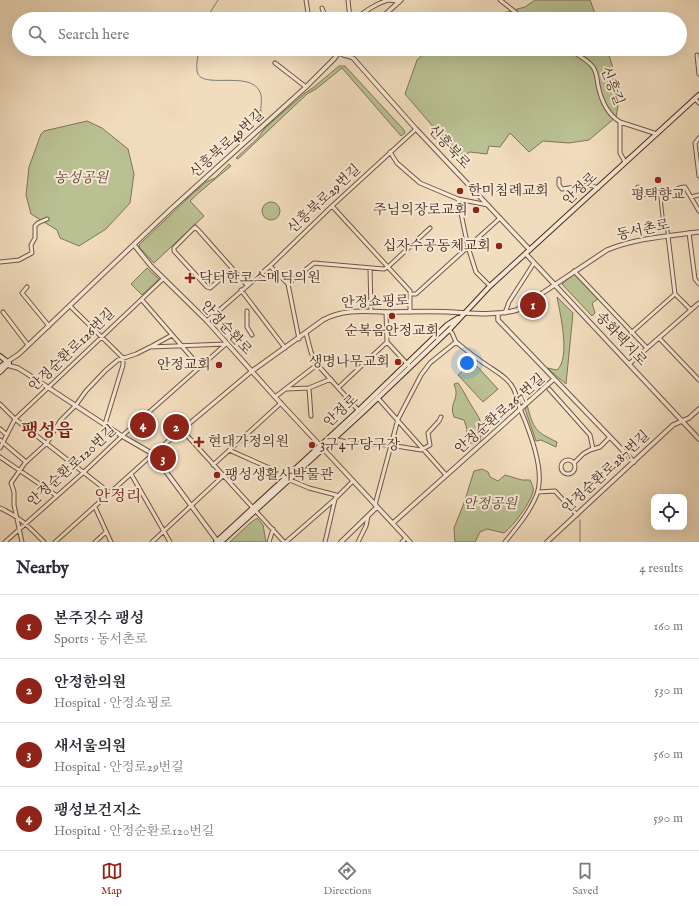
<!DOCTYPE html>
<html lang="en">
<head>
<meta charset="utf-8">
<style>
  body { margin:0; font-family:"IM FELL English","Noto Serif KR",serif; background:#f7f7f7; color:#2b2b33 }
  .controls { position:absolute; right:12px; bottom:12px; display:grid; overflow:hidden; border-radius:8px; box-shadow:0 4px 16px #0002 }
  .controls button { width:36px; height:36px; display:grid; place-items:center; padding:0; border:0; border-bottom:1px solid #e1e1e2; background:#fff; color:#2b2b33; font:20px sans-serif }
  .you { position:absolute; left:467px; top:363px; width:14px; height:14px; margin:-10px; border:3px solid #fff; border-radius:50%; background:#1a73e8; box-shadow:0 0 0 6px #1a73e833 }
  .badge { display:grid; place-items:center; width:26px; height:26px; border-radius:50%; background:#8f2418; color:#fff; font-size:13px; font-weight:700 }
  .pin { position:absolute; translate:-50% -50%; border:2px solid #fff; box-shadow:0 1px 4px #0006 }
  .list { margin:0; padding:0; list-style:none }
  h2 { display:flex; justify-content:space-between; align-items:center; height:52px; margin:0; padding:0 16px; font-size:17px }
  h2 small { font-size:13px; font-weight:400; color:#7c7c81 }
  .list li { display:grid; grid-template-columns:26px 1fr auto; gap:12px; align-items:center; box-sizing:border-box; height:64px; padding:0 16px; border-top:1px solid #e1e1e2 }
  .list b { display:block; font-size:15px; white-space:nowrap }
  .list p { margin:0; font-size:13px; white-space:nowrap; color:#7c7c81 }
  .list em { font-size:13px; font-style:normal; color:#7c7c81 }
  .icon { flex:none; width:22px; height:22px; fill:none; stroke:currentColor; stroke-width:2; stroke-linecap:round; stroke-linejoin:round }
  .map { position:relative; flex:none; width:699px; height:542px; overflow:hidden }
  .search { position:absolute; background:#fff; box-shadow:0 4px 16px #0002; left:12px; right:12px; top:12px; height:44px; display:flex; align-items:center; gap:10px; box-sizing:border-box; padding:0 14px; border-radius:22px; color:#7c7c81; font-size:15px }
  .sheet { height:308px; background:#fff }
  nav { display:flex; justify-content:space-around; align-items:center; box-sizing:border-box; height:56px; border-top:1px solid #e1e1e2; background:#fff; font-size:11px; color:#7c7c81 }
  nav a { display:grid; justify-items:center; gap:2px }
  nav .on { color:#8f2418 }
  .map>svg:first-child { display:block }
</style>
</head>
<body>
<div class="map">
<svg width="699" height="542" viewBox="0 0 699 542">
  <rect width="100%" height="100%" fill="#f1dcbd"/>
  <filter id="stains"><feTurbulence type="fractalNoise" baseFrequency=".005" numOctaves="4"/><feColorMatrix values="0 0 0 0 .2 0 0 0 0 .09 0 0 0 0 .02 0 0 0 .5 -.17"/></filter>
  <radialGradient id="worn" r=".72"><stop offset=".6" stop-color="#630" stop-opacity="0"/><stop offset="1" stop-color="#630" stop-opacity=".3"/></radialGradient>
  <path fill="#b9c092" stroke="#807458" d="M 535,0 L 590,0 L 597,19 L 495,19 L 500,14 L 525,7 Z
    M 429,49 L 607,49 L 617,81 L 618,106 L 616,117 L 589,140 L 569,143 L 543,141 L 529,152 L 510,133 L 500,147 L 489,146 L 487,154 L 470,152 L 460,158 L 405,94 L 417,60 Z
    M 339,66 L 345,66 L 404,130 L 405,133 L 401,136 L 342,68 L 316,89 L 307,94 L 238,159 L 236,158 L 258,138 L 265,128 L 305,93 L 314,87 Z
    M 87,121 L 102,128 L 128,149 L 134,174 L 130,203 L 106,229 L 79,246 L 60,238 L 57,230 L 31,214 L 26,195 L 29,167 L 41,134 L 44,131 Z
    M 229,164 L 231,166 C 217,178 203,188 190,201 L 204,216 L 154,263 L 140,248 L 139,245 L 188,198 L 206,182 L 215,178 Z
    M262 211a9 9 0 1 1 18 0a9 9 0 1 1-18 0Z
    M 147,268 L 159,279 L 142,295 L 131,284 Z
    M 574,274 L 598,299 L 592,303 L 595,313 L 592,316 L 562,284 Z
    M 557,297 L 573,313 L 566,384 L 547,368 L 557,370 C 571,358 560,313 557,297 Z
    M 473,362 L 498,389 L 483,402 L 458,375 Z
    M 458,383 C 463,390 467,398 471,405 C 480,419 484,423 480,441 C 475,444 472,444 466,441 L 467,429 L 464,420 L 454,417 C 448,402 461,400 454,384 Z
    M 527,405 C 534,429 534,431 557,442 L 556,447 L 541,440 L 536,441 L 525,409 Z
    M 482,469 L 488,472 L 490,477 L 498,481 L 505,475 L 522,480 L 530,480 C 532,484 534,488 533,492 C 529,505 514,525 504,533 L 487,529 L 480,532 L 475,542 L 455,542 L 454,528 L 464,503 L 474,471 Z
    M 257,518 L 263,525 L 266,542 L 230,542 L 249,524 Z"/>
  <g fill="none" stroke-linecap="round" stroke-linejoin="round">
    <path stroke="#7c7f7c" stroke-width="1" d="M 206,19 L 218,0
      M 199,49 C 198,56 196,64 197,71 C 200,91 250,69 260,92 C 263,98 260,107 261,114
      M 580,542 L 580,520"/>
    <g stroke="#715645" stroke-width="4">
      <path id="pedestrian" d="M 660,193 L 663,221 L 667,226 L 668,236"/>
    </g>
    <g stroke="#715645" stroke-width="5">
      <path id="minor" d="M 306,0 L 309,19
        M 348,0 L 350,19
        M 500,0 L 524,19
        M 322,8 L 326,19
        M 356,19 C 363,12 379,2 389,0 C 392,0 396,1 399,2
        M 568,49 C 576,54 587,59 593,67 C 597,73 597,79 598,85 C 601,100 607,114 620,122 L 620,153 L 625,162
        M 293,50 L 293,49
        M 697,55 L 699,74
        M 275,63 L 306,87
        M 695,99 L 699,103
        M 620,122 L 657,134
        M 699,138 L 695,143 L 699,176
        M 390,152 L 397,163 L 420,183 L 458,199 L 488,205
        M 559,179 L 559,185 L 562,189 L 590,185 L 598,188
        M 638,187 L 640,193 C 649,197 664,193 673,191 C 677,189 680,187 685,187 L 699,211
        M 691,197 L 699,195
        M 458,199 L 468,247 L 476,272 L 490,286
        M 332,206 L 410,291 L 410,312
        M 689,233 L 695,279 L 699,284
        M 0,262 L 19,260 L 32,253 L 31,245 L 35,238 L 35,226 L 38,223 L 47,219
        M 270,266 L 288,284
        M 370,268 L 371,311
        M 232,269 L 210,288 L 207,287 L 174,251 L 174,248 L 195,227 L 199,231 L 247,285
        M 574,271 L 647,348
        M 288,284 L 314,263 L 384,269 L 388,267 L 430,228
        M 288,284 L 299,339
        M 27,287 L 22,293 L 49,326
        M 241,290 L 285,348
        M 410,294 L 416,294 L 500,218
        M 675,294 L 691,310
        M 142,300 L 200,367
        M 526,304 L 535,312
        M 70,306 L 123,358 L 123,365 L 105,424
        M 247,311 L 247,327 L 252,335
        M 3,312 L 28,345
        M 505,313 L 509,302 L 534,263
        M 207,321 L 270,266 L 332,206 L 416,129
        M 306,333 L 311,352 L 315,362 L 359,411
        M 631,333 L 675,294 L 668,236
        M 659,338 L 699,380
        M 387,342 L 410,367
        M 456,342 C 467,351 477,359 488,366 C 494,370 501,374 506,379 C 517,389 516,399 521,411 C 530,432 545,472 537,494 C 530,512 517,527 505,542
        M 152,346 L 172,335
        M 629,364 L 699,303
        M 339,387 L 387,342 L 386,312
        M 309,388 L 311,416
        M 287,389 L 309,388 L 331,379
        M 549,389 L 590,435 L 593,449
        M 275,397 L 318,364
        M 377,397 L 446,475
        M 0,404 L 15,419 L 110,493
        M 0,429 L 7,435
        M 182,430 L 284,542
        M 333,439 L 352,443 L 390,445 L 421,450 L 430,445 L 428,433 L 439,421 L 441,417
        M 0,440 L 26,462
        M 0,448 L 15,419 L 163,279
        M 229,450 L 274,470 L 285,478 L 309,488 L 336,495 L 325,542
        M 0,457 L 57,496
        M561 467a7 7 0 1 1 14 0a7 7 0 1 1-14 0Z
        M 574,463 L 583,454 L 590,450 L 600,447 L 610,437
        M 213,465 L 281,403
        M 131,474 L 170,542
        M 538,492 L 555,491 L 577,515
        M 375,505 L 398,419 L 421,375 L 430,363 L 456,342 L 452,333 L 449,330
        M 95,507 L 111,542
        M 0,508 C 19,516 30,528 44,542
        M 5,542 L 84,472 L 122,436 L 226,344
        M 22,542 L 14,505 L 14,492 L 11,483 L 25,463 L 47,443 L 60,421 L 76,405 L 86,391 L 106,370 L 118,360 L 136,354 L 150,347 L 226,344
        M 55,542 L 153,454 L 252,371
        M 95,542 L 106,532
        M 152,542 L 223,476
        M 269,542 L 273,529
        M 286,542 L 334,500 L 353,481
        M 358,542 L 366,526 L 368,516
        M 402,542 L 406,538"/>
    </g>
    <g stroke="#715645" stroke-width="5.5">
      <path id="tertiary" d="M 380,19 L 401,0
        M 340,50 L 342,54 C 346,57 350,56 352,52
        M 348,56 L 353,58 L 416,129 L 530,250
        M 134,245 L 151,266 L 207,321 L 275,397 L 410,542
        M 526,254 L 699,439
        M 498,313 L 498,320 L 634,462
        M 7,362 L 19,354 L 171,209 L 306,87 L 334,59 L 340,51
        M 7,365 L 18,368 L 26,373 L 122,436 L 153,454 L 218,542
        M 252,371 L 323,320 C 342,309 364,311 386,312 C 407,312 429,311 450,312 C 472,313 496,316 517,310 L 607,250 C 636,238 668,236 699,232
        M 393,523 L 554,379
        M 341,542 L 377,507
        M 547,542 L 673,425 L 689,418 L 699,409"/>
    </g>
    <g stroke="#46291d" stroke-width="6">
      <path id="secondary" d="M 0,356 L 9,363 L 0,372
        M 0,367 L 7,362
        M 216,542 L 359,410 L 447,325 L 458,318
        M 221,542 L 362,413 L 449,330 L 490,286 L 699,95"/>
    </g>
    <use href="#pedestrian" stroke="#f6e8d4" stroke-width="2"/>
    <use href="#minor" stroke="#f6e8d4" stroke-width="3"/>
    <use href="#tertiary" stroke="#f6e8d4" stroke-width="3.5"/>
    <use href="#secondary" stroke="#f6e8d4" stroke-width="4"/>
  </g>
  <g fill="#8f2418" stroke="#f6e8d4" stroke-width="1.5">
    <circle cx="658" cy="180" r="4"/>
    <circle cx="460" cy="191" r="4"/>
    <circle cx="476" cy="210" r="4"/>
    <circle cx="499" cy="246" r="4"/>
    <path d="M188 272h4v4h4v4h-4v4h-4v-4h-4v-4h4z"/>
    <circle cx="392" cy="316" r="4"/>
    <circle cx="398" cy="362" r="4"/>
    <circle cx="219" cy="365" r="4"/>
    <path d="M197 436h4v4h4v4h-4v4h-4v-4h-4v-4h4z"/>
    <circle cx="312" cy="445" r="4"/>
    <circle cx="217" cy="475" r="4"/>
  </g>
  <g text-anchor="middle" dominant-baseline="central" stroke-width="4" stroke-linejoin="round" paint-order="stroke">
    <g font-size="14" fill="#46291d" stroke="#f6e8d4">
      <text transform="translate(612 86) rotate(68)">신흥길</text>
      <text transform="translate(227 144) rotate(-42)">신흥북로49번길</text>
      <text transform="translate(449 147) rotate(47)">신흥북로</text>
      <text transform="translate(580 189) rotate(-43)">안정로</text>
      <text transform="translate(324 199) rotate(-43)">신흥북로29번길</text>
      <text transform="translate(643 230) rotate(-12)">동서촌로</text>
      <text transform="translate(375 302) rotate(-2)">안정쇼핑로</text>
      <text transform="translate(226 328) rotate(47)">안정순환로</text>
      <text transform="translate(621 339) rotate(47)">송화택지로</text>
      <text transform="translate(72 350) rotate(-44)">안정순환로126번길</text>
      <text transform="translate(341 411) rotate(-43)">안정로</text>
      <text transform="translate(500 414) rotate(-41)">안정순환로267번길</text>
      <text transform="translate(72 466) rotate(-42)">안정순환로120번길</text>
      <text transform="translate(606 472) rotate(-43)">안정순환로287번길</text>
    </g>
    <g font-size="14" font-style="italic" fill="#5d4734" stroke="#f6e8d4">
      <text x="81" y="178">농성공원</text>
      <text x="490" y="504">안정공원</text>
    </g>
    <g font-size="14" fill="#46291d" stroke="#f6e8d4" text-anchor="start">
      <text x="468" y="191">한미침례교회</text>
      <text x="658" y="195" text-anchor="middle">평택향교</text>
      <text x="468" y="210" text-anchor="end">주님의장로교회</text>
      <text x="491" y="246" text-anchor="end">십자수공동체교회</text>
      <text x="199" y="278">닥터한코스메딕의원</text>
      <text x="392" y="331" text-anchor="middle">순복음안정교회</text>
      <text x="390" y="362" text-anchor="end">생명나무교회</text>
      <text x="211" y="365" text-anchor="end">안정교회</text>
      <text x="208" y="442">현대가정의원</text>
      <text x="320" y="445">3구4구당구장</text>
      <text x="225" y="475">팽성생활사박물관</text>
    </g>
    <g font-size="16" fill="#7a1f14" stroke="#f6e8d4">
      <text x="118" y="497">안정리</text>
    </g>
    <g font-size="18" font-weight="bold" fill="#7a1f14" stroke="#f6e8d4">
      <text x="47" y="431">팽성읍</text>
    </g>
  </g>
  <rect width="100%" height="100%" filter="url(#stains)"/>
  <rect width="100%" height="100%" fill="url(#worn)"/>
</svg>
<div class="controls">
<button><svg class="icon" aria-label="locate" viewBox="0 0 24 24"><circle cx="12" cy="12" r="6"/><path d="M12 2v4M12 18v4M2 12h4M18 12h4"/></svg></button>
</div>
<div class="you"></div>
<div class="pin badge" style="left:533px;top:305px">1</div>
<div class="pin badge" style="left:176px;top:427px">2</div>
<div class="pin badge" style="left:163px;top:458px">3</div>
<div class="pin badge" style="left:143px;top:425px">4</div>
<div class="search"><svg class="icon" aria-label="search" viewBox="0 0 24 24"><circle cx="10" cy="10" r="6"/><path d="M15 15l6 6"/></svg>Search here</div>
</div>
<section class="sheet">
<h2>Nearby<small>4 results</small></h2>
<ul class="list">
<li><span class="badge">1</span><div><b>본주짓수 팽성</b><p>Sports · 동서촌로</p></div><em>160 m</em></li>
<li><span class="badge">2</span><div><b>안정한의원</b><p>Hospital · 안정쇼핑로</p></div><em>530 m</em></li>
<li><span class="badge">3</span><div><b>새서울의원</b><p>Hospital · 안정로29번길</p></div><em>560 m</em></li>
<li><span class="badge">4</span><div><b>팽성보건지소</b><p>Hospital · 안정순환로120번길</p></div><em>590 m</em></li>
</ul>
</section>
<nav>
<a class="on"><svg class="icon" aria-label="map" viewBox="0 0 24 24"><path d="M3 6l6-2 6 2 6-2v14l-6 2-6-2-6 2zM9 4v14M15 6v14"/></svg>Map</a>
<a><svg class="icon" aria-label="directions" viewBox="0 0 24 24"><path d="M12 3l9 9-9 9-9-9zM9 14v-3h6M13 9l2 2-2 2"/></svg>Directions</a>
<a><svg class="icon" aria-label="saved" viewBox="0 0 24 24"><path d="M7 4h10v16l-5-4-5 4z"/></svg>Saved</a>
</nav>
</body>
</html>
